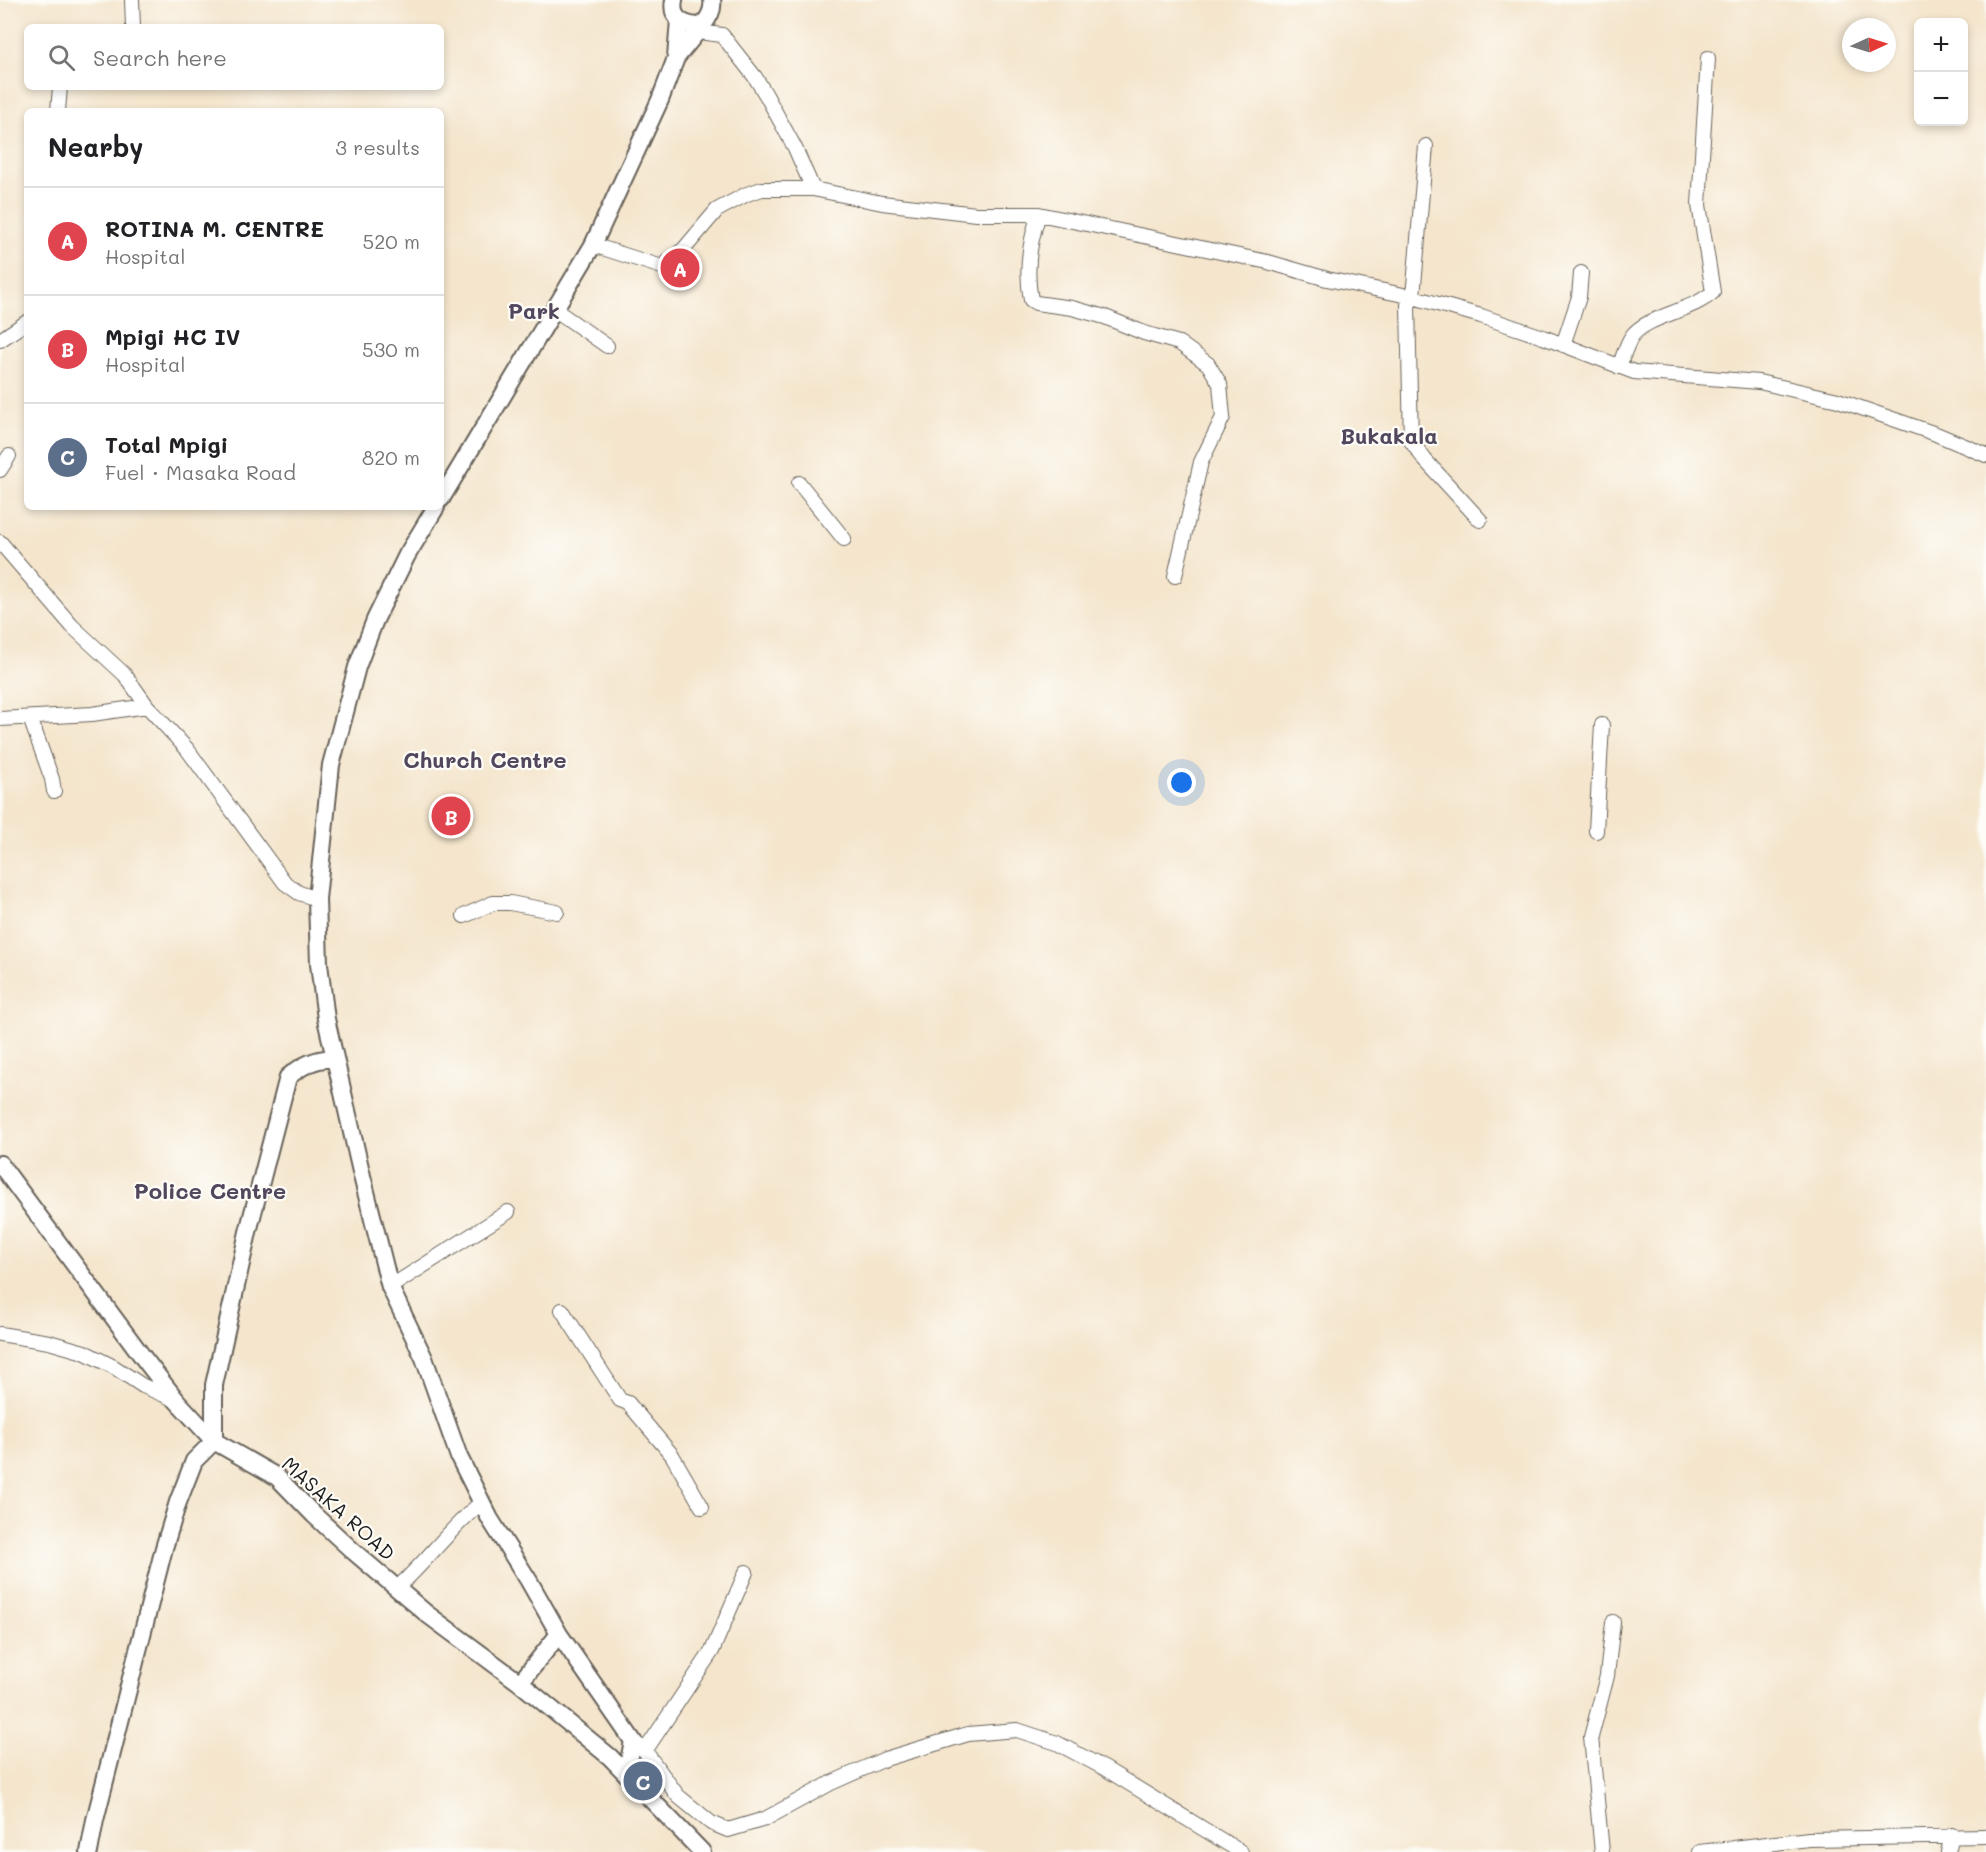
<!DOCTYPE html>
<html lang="en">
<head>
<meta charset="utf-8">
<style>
  body { margin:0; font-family:Mali,sans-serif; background:#f2f2f2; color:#202124 }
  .controls { position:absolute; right:18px; top:18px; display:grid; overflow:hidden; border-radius:9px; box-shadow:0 3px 9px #0003 }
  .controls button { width:54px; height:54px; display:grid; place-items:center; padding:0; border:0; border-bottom:2px solid #e0e0e0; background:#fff; color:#202124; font:30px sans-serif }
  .compass { position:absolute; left:1842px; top:18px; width:54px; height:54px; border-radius:50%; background:#fff; box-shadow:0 3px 9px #0003; rotate:86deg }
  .you { position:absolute; left:1182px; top:783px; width:21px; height:21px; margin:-15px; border:4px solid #fff; border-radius:50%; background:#1a73e8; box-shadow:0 0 0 9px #1a73e833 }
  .badge { display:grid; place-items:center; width:39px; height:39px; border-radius:50%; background:#d93025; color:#fff; font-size:20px; font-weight:700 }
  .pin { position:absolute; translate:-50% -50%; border:3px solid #fff; box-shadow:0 2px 6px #0006 }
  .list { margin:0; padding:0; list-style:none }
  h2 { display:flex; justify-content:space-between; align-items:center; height:78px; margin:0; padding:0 24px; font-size:26px }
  h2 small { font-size:20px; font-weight:400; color:#757577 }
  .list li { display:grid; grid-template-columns:39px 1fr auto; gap:18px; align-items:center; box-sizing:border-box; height:108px; padding:0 24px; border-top:2px solid #e0e0e0 }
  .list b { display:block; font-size:22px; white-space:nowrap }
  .list p { margin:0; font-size:20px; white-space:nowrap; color:#757577 }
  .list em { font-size:20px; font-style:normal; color:#757577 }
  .icon { flex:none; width:33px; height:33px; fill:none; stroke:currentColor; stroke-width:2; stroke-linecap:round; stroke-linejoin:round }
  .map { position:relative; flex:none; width:1986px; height:1852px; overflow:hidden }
  .search { position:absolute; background:#fff; box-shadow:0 3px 9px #0003; left:24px; top:24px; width:420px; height:66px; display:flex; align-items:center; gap:15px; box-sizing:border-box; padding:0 21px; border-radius:9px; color:#757577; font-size:22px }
  .panel { position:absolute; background:#fff; box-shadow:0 3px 9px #0003; left:24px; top:108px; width:420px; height:402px; border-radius:9px }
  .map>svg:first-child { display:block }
</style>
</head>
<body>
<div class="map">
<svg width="1986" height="1852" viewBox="0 0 1986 1852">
  <rect width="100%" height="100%" fill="#fdfcf7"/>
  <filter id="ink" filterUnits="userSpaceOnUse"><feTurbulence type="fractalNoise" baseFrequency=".0167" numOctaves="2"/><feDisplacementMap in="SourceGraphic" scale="12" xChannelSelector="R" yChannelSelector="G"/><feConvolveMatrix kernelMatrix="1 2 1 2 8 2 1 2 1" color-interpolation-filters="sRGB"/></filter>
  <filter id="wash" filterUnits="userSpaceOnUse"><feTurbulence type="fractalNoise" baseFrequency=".008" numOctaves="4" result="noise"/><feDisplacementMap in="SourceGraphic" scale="24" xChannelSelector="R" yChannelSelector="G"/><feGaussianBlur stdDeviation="1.35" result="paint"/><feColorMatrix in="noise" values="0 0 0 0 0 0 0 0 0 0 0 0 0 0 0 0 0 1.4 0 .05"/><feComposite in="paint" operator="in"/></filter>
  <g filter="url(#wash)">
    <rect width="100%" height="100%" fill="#f4e5cc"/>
  </g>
  <g filter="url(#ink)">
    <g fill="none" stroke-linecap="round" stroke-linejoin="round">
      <g stroke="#68625a" stroke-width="16">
        <path id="minor" d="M 132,0 L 133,27
          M 698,32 L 722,35 L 755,77 L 766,95 L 795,148 L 813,189
          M 58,111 L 60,87
          M 1426,146 L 1413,297 L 1408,305 L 1411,441 L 1425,460 L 1480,520
          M 1039,214 C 1029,243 1025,270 1031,300 L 1036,303 L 1072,308 L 1105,317 L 1144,333 L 1179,343 L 1208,364 L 1220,384 L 1223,417 L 1201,462 L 1175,576
          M 593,245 L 662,267 L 684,249 L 717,210 L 747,194 L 762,189 L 813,189 L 882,203 L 976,214 L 1039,214 L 1268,262 L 1327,279 L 1413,297 L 1481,316 L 1543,337 L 1634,372 L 1759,382 L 1838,400 L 1936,434 L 1986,455
          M 554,309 L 607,346
          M 0,340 L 27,322
          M 1563,345 L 1579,297 L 1581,273
          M 1619,367 C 1623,357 1626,345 1632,336 C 1646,316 1693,311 1713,292 L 1699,205 L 1708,58
          M 0,470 L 9,456
          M 799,483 L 844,539
          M 0,542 L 72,626 L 125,675 L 147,706 L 187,749 L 285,883 L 299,893 L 317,899
          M 30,718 L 52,779 L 54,791
          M 0,719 L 92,714 L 147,706
          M 1596,831 L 1602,725
          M 464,916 L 493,903 L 510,903 L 557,912
          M 390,1287 L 508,1212
          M 562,1310 L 620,1400 L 628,1403 L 672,1455 L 702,1507
          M 0,1334 L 49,1342 L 84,1352 L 114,1367 L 143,1386 L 176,1400
          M 397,1588 C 427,1561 451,1527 482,1502
          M 633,1741 L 645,1751 L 678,1796 L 711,1823 L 728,1830 L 765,1819 L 831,1783 L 885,1759 L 968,1734 L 1017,1730 L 1057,1743 L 1104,1768 L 1241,1852
          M 645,1751 L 712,1651 L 746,1572
          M 1602,1852 L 1591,1737 L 1607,1676 L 1613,1622
          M 1700,1852 L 1809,1839 L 1986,1836
          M 1948,1852 L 1952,1835"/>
      </g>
      <g stroke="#68625a" stroke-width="20">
        <path id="major" d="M 674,0 C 670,20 685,26 702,26 C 709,18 714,10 712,0
          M 676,58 L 702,26
          M 441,499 L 593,245 L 660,100 L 676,58 L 679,20
          M 436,507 L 407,555 L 375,620 L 357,667 L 331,765 L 317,899 L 319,964 L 326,1019 L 362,1176 L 390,1287 L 424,1358 L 459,1457 L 490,1519 L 529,1581 L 559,1634 L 633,1741 L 628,1766 L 644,1791
          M 0,1164 L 145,1360 L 177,1401 L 214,1441 L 277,1477 L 314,1515 L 353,1551 L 427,1614 L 520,1683 L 610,1757 L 702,1852
          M 520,1683 L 559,1634
          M 89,1852 L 95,1820 L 164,1548 L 178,1502 L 194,1461 L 214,1441 L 214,1385 L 248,1232 L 288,1077 C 301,1066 317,1057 335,1059"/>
      </g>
      <use href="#minor" stroke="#fff" stroke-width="14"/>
      <use href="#major" stroke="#fff" stroke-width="16"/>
    </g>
  </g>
  <g text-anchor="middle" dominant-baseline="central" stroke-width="4.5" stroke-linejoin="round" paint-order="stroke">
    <g font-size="20" fill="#1c1c1c" stroke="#fdfcf7">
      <text transform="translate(339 1508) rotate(42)">MASAKA ROAD</text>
    </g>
    <g font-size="22" font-weight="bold" fill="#52475d" stroke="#fdfcf7">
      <text x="534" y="310">Park</text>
      <text x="1389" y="435">Bukakala</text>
      <text x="485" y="759">Church Centre</text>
      <text x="210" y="1190">Police Centre</text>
    </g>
  </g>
</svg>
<div class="controls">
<button>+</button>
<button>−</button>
</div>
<svg class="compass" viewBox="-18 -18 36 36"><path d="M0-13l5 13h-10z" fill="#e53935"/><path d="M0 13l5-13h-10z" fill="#757577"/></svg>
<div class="you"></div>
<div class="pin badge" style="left:680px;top:268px;background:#e0444e">A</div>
<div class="pin badge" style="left:451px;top:816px;background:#e0444e">B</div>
<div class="pin badge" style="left:643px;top:1781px;background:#5c6f8a">C</div>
<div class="search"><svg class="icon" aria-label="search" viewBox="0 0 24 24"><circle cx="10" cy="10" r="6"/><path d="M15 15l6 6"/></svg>Search here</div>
<section class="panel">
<h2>Nearby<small>3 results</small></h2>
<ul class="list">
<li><span class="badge" style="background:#e0444e">A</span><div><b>ROTINA M. CENTRE</b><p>Hospital</p></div><em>520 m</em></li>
<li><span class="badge" style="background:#e0444e">B</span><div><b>Mpigi HC IV</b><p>Hospital</p></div><em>530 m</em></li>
<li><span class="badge" style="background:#5c6f8a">C</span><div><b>Total Mpigi</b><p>Fuel · Masaka Road</p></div><em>820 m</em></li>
</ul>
</section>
</div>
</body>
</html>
